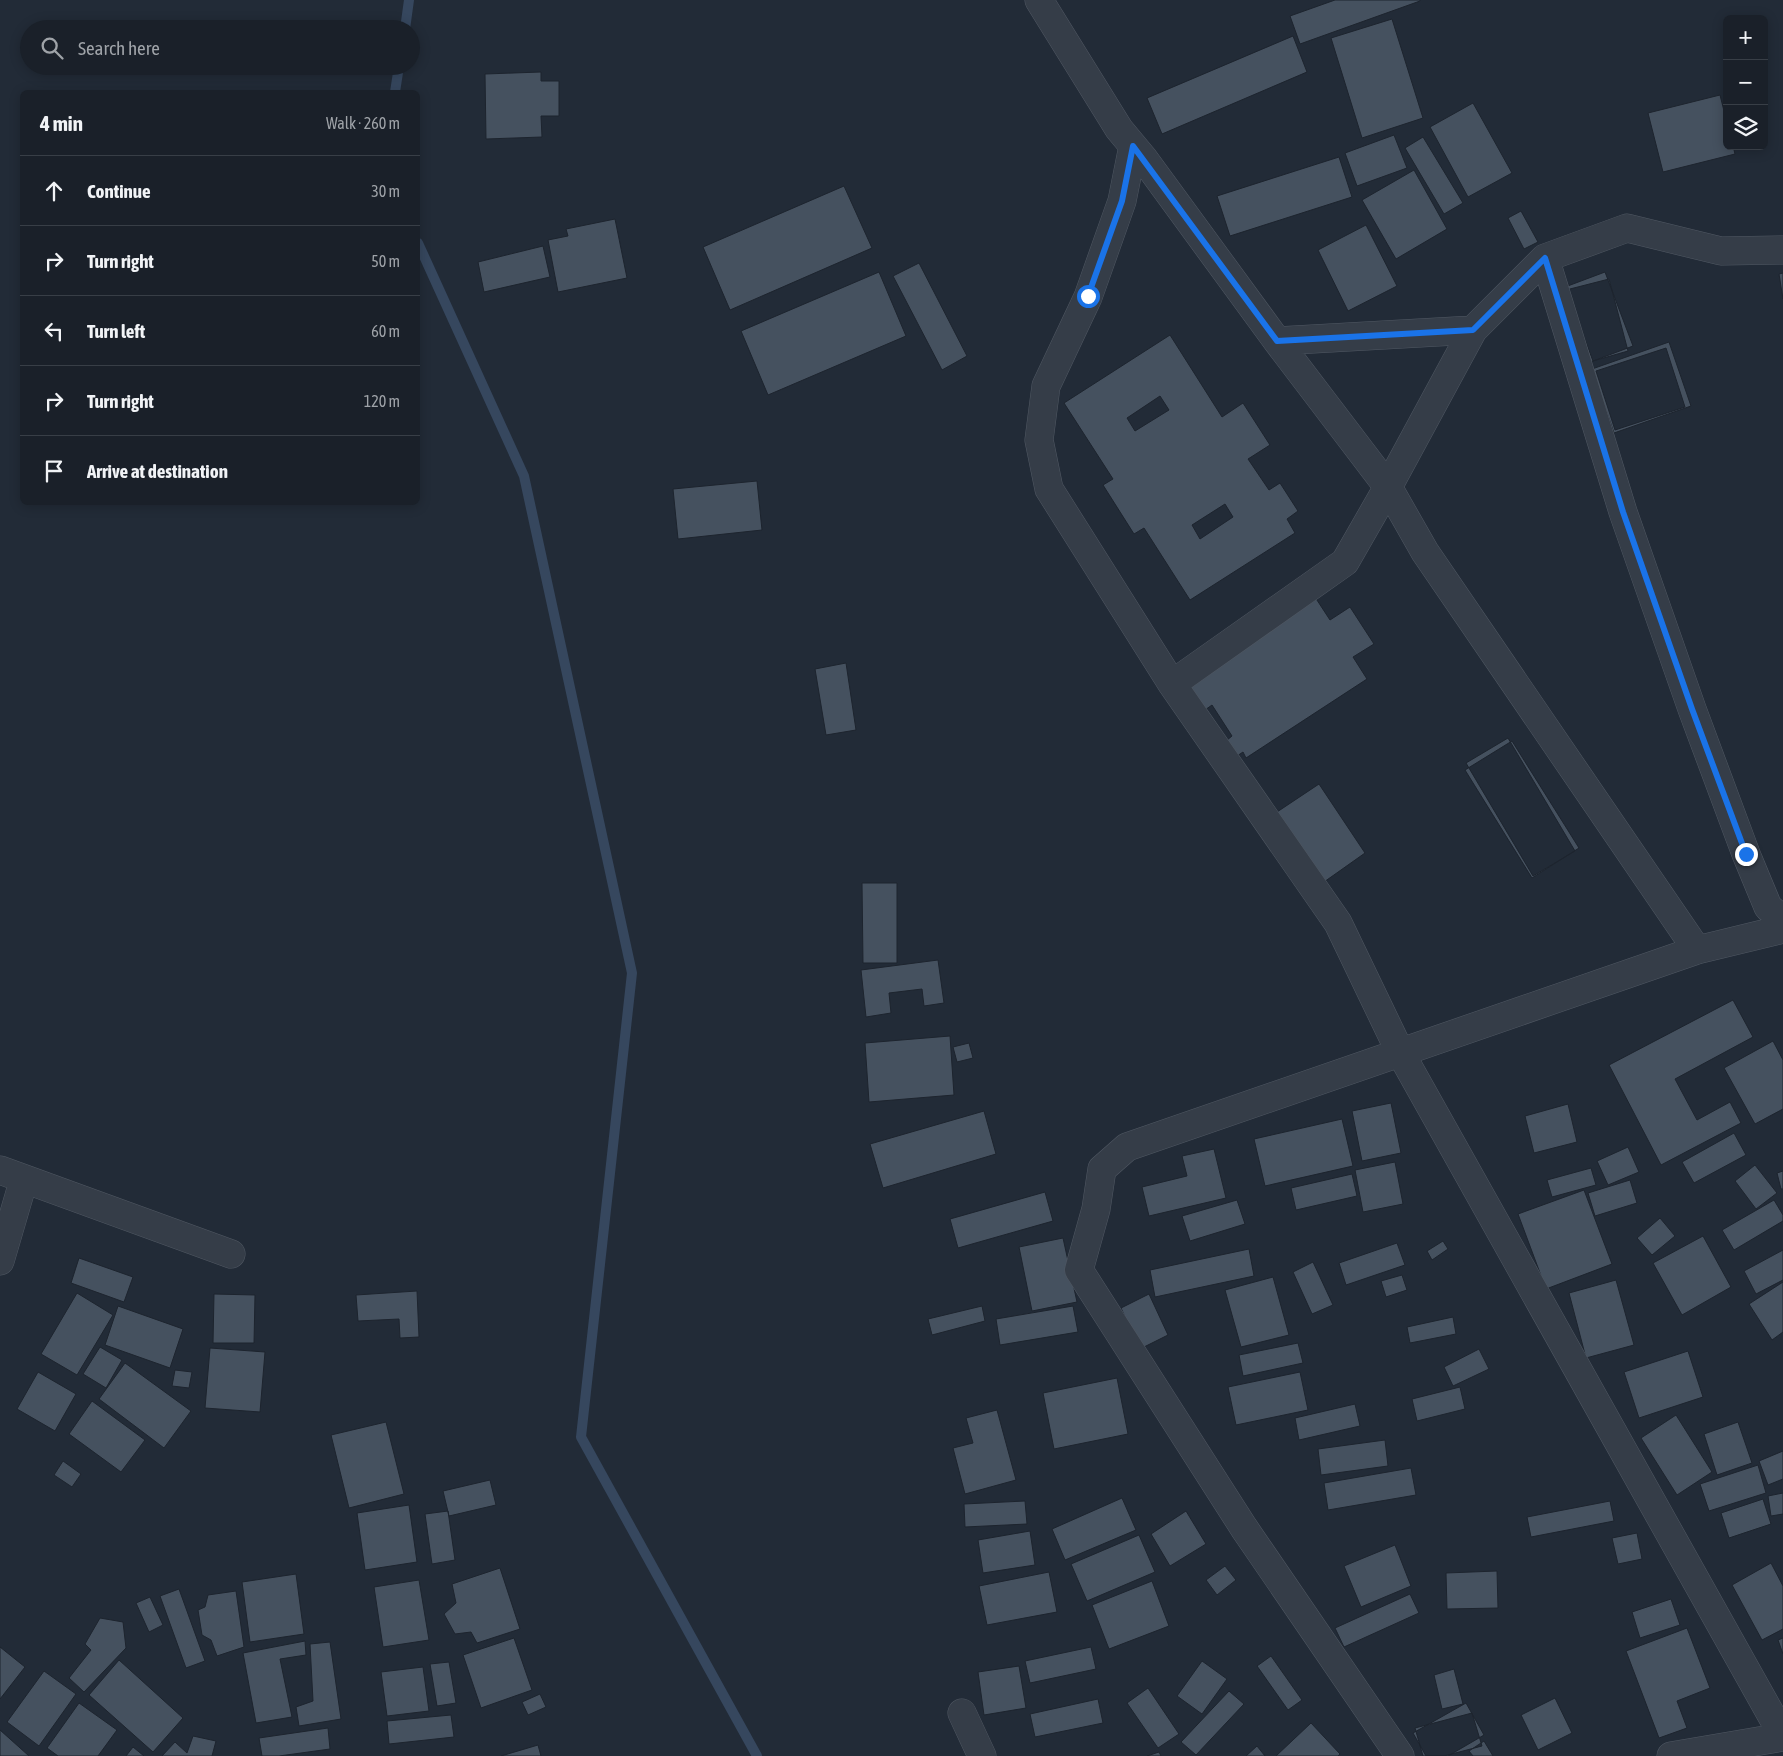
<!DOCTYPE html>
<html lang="en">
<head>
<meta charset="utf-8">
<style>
  body { margin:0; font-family:"Asap Condensed",sans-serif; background:#232831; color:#f1f3f6 }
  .controls { position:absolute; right:15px; top:15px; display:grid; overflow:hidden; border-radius:8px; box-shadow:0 2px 12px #0003 }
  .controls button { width:45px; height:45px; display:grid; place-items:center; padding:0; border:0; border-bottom:1px solid #383e46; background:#1a2029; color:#f1f3f6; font:25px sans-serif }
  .stop { position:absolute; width:15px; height:15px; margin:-11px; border:4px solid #1a73e8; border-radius:50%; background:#fff }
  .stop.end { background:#1a73e8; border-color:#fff; box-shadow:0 1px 5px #0008 }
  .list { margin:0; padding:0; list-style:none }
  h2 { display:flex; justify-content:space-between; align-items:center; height:65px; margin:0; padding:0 20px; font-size:21px }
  h2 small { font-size:16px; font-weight:400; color:#9fa3a8 }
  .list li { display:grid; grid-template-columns:32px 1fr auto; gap:15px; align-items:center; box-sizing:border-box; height:70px; padding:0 20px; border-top:1px solid #383e46 }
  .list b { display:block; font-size:19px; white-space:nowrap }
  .list em { font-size:16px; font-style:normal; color:#9fa3a8 }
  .icon { flex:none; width:28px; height:28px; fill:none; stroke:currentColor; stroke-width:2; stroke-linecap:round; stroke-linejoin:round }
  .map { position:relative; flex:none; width:1783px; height:1756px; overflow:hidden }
  .search { position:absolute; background:#1a2029; box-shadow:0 2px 12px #0003; left:20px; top:20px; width:400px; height:55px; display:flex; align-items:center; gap:12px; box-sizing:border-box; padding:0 18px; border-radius:28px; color:#9fa3a8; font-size:19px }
  .panel { position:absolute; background:#1a2029; box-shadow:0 2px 12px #0003; left:20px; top:90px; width:400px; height:415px; border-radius:8px }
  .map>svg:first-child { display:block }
</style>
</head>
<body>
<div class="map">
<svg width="1783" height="1756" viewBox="0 0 1783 1756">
  <rect width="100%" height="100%" fill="#222b37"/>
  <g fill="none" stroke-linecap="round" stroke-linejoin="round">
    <path stroke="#36475e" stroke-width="10" d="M 405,29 L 409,0
      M 395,92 L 399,66
      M 418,243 L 524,476 L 632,973 L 581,1437 L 757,1756"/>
  </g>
  <path fill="#45515f" stroke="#1d242e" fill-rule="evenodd" d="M 1335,0 L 1420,0 L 1420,1 L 1300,44 L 1290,16 Z
    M 1392,19 L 1423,118 L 1362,138 L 1331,38 Z
    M 1293,36 L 1307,72 L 1162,134 L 1147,98 Z
    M 541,72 L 541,81 L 559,81 L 559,116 L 541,116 L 542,137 L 486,139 L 485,74 Z
    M 1720,95 L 1727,123 L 1727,146 L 1733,146 L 1735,154 L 1663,172 L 1648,113 Z
    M 1473,103 L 1512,173 L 1468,197 L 1430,127 Z
    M 1394,135 L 1407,168 L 1357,186 L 1345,153 Z
    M 1423,137 L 1463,203 L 1444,214 L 1405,148 Z
    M 1339,157 L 1352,197 L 1230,236 L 1217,196 Z
    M 1414,170 L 1447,229 L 1396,259 L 1362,200 Z
    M 844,186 L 872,248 L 730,310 L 703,247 Z
    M 1521,211 L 1538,242 L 1524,249 L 1508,218 Z
    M 615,219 L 627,278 L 558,292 L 548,240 L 568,236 L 566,229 Z
    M 1366,225 L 1397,286 L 1348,311 L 1318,250 Z
    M 543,246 L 550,277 L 484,292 L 478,262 Z
    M 919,263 L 967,356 L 942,370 L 893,276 Z
    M 879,272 L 906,336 L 768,395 L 741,331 Z
    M 1605,272 L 1633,346 L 1593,361 L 1565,287 Z
    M 1783,273 L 1783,299 L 1779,274 Z
    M 1609,279 L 1628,351 L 1586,363 L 1566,290 Z
    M 1170,335 L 1222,417 L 1243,403 L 1270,445 L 1248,459 L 1269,490 L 1280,483 L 1298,511 L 1287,519 L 1295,533 L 1190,600 L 1144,528 L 1134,534 L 1103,485 L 1113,479 L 1064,403 ZM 1160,396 L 1169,410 L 1135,431 L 1127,418 ZM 1225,504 L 1233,517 L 1200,539 L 1192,525 Z
    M 1669,342 L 1691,406 L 1614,433 L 1592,369 Z
    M 1666,348 L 1685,407 L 1615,430 L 1596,371 Z
    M 757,481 L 762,530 L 678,539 L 673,489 Z
    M 1315,597 L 1330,620 L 1350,607 L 1374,644 L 1353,657 L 1367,679 L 1246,758 L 1243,752 L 1237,756 L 1226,741 L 1232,736 L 1212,705 L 1205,710 L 1190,687 Z
    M 846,663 L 856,730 L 826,735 L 815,669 Z
    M 1508,738 L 1575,851 L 1533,876 L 1466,763 Z
    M 1512,741 L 1579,848 L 1532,878 L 1465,770 Z
    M 1319,784 L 1365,853 L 1324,882 L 1277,812 Z
    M 862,883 L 897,883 L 897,963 L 863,963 Z
    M 938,960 L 944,1003 L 924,1006 L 922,989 L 889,993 L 891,1013 L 866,1017 L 861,970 Z
    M 1733,1000 L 1753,1037 L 1675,1079 L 1697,1120 L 1730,1102 L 1741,1123 L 1661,1165 L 1609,1065 Z
    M 950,1036 L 954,1095 L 869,1102 L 865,1043 Z
    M 1773,1041 L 1783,1060 L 1783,1109 L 1755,1124 L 1724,1068 Z
    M 969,1043 L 973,1058 L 957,1062 L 953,1047 Z
    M 1391,1103 L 1401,1153 L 1362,1161 L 1352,1111 Z
    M 1568,1104 L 1577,1142 L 1534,1153 L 1525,1116 Z
    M 984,1111 L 996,1154 L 883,1188 L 870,1144 Z
    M 1342,1119 L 1353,1166 L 1265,1186 L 1254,1139 Z
    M 1734,1133 L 1746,1155 L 1694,1183 L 1682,1162 Z
    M 1628,1147 L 1639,1172 L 1608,1185 L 1597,1161 Z
    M 1214,1149 L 1226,1198 L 1149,1216 L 1142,1187 L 1187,1176 L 1182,1156 Z
    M 1395,1162 L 1403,1204 L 1363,1212 L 1355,1170 Z
    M 1755,1165 L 1777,1193 L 1756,1209 L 1735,1181 Z
    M 1591,1168 L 1596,1185 L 1552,1197 L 1547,1180 Z
    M 1783,1171 L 1783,1189 L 1781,1189 L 1777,1173 Z
    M 1352,1174 L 1357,1196 L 1296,1210 L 1291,1188 Z
    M 1630,1180 L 1637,1203 L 1595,1216 L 1588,1193 Z
    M 1584,1190 L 1612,1264 L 1546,1289 L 1518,1214 Z
    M 1045,1192 L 1053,1221 L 958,1248 L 950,1219 Z
    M 1237,1200 L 1245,1224 L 1190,1241 L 1182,1216 Z
    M 1774,1200 L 1783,1215 L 1783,1221 L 1734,1250 L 1722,1230 Z
    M 1660,1218 L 1675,1236 L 1652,1255 L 1637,1238 Z
    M 1703,1236 L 1731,1287 L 1682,1315 L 1653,1263 Z
    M 1063,1238 L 1077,1302 L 1032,1311 L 1019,1247 Z
    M 1443,1241 L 1448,1249 L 1432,1260 L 1427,1251 Z
    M 1397,1243 L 1405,1265 L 1346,1285 L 1339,1263 Z
    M 1249,1249 L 1254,1276 L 1155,1297 L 1150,1270 Z
    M 1783,1250 L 1783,1280 L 1756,1294 L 1744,1271 Z
    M 79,1258 L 133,1277 L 124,1302 L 71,1283 Z
    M 1313,1262 L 1333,1305 L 1312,1314 L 1293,1272 Z
    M 1402,1275 L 1407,1290 L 1386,1297 L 1381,1281 Z
    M 1273,1277 L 1289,1335 L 1241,1347 L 1225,1290 Z
    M 1616,1280 L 1634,1345 L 1586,1358 L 1569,1293 Z
    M 1783,1282 L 1783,1332 L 1772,1340 L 1749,1304 Z
    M 417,1291 L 419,1337 L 400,1338 L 399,1319 L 358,1321 L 356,1295 Z
    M 77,1293 L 113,1315 L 77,1375 L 41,1354 Z
    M 214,1294 L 255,1295 L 254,1343 L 213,1343 Z
    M 1149,1294 L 1168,1335 L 1140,1349 L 1121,1308 Z
    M 118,1306 L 183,1329 L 170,1368 L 105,1345 Z
    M 982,1306 L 985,1321 L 932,1335 L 928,1319 Z
    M 1073,1306 L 1078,1332 L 1000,1345 L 996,1319 Z
    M 1453,1317 L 1456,1334 L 1410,1343 L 1407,1327 Z
    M 1298,1343 L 1303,1363 L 1243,1376 L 1239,1355 Z
    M 100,1347 L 122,1360 L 106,1388 L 83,1374 Z
    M 210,1348 L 265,1352 L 260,1412 L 205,1408 Z
    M 1479,1349 L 1489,1369 L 1453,1386 L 1444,1367 Z
    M 1688,1351 L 1703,1397 L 1639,1418 L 1624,1372 Z
    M 125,1363 L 191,1411 L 164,1448 L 99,1399 Z
    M 175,1370 L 192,1372 L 189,1388 L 172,1386 Z
    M 38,1372 L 76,1394 L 55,1431 L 17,1409 Z
    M 1300,1372 L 1308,1410 L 1236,1425 L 1228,1387 Z
    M 1117,1378 L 1128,1434 L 1054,1449 L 1043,1393 Z
    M 1460,1387 L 1465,1409 L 1417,1421 L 1412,1399 Z
    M 92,1401 L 145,1440 L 121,1472 L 69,1434 Z
    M 1355,1404 L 1360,1426 L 1299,1440 L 1295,1418 Z
    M 997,1410 L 1016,1480 L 965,1494 L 953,1448 L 973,1443 L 966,1418 Z
    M 1676,1415 L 1712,1472 L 1677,1495 L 1641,1438 Z
    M 386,1422 L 404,1494 L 349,1508 L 331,1435 Z
    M 1738,1422 L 1752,1463 L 1717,1475 L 1704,1434 Z
    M 1385,1440 L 1388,1466 L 1321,1475 L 1318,1449 Z
    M 1783,1451 L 1783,1479 L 1768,1485 L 1759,1461 Z
    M 63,1461 L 81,1474 L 72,1487 L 54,1475 Z
    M 1758,1465 L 1766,1493 L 1709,1511 L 1700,1484 Z
    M 1411,1468 L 1416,1495 L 1328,1510 L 1324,1483 Z
    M 490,1480 L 496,1505 L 449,1516 L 443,1491 Z
    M 1783,1493 L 1783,1514 L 1771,1516 L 1768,1496 Z
    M 1122,1498 L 1136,1530 L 1065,1560 L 1052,1529 Z
    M 1763,1499 L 1771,1524 L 1729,1538 L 1721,1513 Z
    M 1025,1501 L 1027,1524 L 965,1527 L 964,1504 Z
    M 1610,1501 L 1614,1521 L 1531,1537 L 1527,1517 Z
    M 409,1505 L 417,1562 L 365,1570 L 357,1513 Z
    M 448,1511 L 455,1560 L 432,1564 L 425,1514 Z
    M 1186,1511 L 1206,1544 L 1170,1566 L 1151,1534 Z
    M 1030,1531 L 1035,1565 L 983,1573 L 978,1540 Z
    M 1637,1533 L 1642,1559 L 1618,1564 L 1612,1538 Z
    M 1139,1535 L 1155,1572 L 1087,1601 L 1071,1564 Z
    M 1395,1545 L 1411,1586 L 1361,1607 L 1344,1566 Z
    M 1771,1563 L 1783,1586 L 1783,1629 L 1762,1640 L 1732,1585 Z
    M 1225,1566 L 1236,1580 L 1217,1595 L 1206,1580 Z
    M 500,1568 L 520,1629 L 477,1643 L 471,1632 L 455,1634 L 444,1614 L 456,1603 L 452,1584 Z
    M 1497,1571 L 1498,1608 L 1447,1609 L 1446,1573 Z
    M 1049,1572 L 1057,1612 L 987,1625 L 979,1586 Z
    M 296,1574 L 304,1634 L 250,1642 L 242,1582 Z
    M 419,1580 L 429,1640 L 383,1647 L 374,1587 Z
    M 1152,1581 L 1169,1626 L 1109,1649 L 1092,1605 Z
    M 179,1589 L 205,1661 L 186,1668 L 160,1596 Z
    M 236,1591 L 244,1647 L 217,1656 L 211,1640 L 202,1635 L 198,1610 L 205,1607 L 208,1595 Z
    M 1410,1594 L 1419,1613 L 1344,1647 L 1335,1628 Z
    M 150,1597 L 163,1625 L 149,1632 L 136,1603 Z
    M 1671,1599 L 1680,1625 L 1640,1638 L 1632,1612 Z
    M 100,1618 L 123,1622 L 126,1648 L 84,1692 L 69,1678 L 91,1650 L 85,1644 Z
    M 1687,1628 L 1710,1688 L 1677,1701 L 1687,1728 L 1659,1738 L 1626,1651 Z
    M 514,1638 L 532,1690 L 481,1708 L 463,1655 Z
    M 1783,1638 L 1783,1654 L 1778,1640 Z
    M 305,1641 L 306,1655 L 280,1659 L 292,1717 L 256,1723 L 243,1653 Z
    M 330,1642 L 341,1719 L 299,1726 L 296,1707 L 313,1701 L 310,1644 Z
    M 0,1647 L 25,1667 L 0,1699 Z
    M 1091,1647 L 1096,1669 L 1030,1683 L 1025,1661 Z
    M 1271,1656 L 1302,1700 L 1288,1710 L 1257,1666 Z
    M 119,1660 L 183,1718 L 153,1752 L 89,1695 Z
    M 1202,1661 L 1227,1679 L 1202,1714 L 1177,1696 Z
    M 449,1662 L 456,1703 L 437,1706 L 430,1664 Z
    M 1019,1666 L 1026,1708 L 984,1715 L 978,1672 Z
    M 423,1667 L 429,1711 L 387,1716 L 381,1672 Z
    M 1454,1669 L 1463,1704 L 1442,1709 L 1434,1675 Z
    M 44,1671 L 76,1694 L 39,1746 L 7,1722 Z
    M 1148,1688 L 1179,1734 L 1158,1748 L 1127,1703 Z
    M 1229,1691 L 1244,1704 L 1196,1755 L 1181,1742 Z
    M 540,1694 L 546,1707 L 528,1715 L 522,1702 Z
    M 1555,1698 L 1572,1733 L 1538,1750 L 1521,1715 Z
    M 1098,1699 L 1103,1723 L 1035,1737 L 1030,1714 Z
    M 79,1703 L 117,1730 L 98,1756 L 58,1756 L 47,1748 Z
    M 1466,1703 L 1484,1735 L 1448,1756 L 1426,1756 L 1413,1733 Z
    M 1472,1713 L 1482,1746 L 1444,1756 L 1423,1756 L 1415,1728 Z
    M 451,1715 L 454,1737 L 389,1744 L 387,1721 Z
    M 1311,1723 L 1340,1754 L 1338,1756 L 1276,1756 Z
    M 328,1728 L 330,1749 L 279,1756 L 262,1756 L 259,1738 Z
    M 0,1730 L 29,1756 L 0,1756 Z
    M 193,1736 L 216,1741 L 212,1756 L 162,1756 L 175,1742 L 187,1753 Z
    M 1484,1741 L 1493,1756 L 1473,1756 L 1469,1751 Z
    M 538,1745 L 541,1756 L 501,1756 Z
    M 1257,1746 L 1265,1756 L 1246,1756 Z
    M 133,1747 L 144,1756 L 126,1756 Z
    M 1159,1752 L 1161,1756 L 1147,1756 Z"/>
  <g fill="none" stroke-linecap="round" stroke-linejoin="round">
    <g stroke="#505863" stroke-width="29">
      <path id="minor" d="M 1039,0 L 1119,129 L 1144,159 L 1277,341 L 1388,487 L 1425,552 L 1697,950
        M 1133,146 L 1122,201 L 1088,297 L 1046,386 L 1039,440 L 1049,489 L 1172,684 L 1338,923 L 1400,1052 L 1783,1736
        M 1545,258 L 1623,512 L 1692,709 L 1746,854 L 1768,907 L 1783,920
        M 1277,341 L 1473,330
        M 1172,684 L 1345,562 L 1388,487 L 1473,330 L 1545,258 L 1627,228 L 1721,251 L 1783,250
        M 0,1170 L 231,1254
        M 0,1261 L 24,1179
        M 962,1713 L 982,1756
        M 1400,1756 L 1244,1528 L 1079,1270 L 1096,1209 L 1102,1169 L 1127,1147 L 1697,950 L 1783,929
        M 1671,1756 L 1783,1737"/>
    </g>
    <use href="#minor" stroke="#353d48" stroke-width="28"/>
  </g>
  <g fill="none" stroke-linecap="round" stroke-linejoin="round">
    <path stroke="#1a73e8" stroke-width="6" d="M 1088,296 L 1122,201 L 1133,146 L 1277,341 L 1473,330 L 1545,258 L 1623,512 L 1692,709 L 1746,854"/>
  </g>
</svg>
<div class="controls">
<button>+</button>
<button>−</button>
<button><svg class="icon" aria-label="layers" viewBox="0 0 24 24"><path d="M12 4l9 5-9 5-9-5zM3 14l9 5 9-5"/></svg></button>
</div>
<div class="stop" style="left:1088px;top:296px"></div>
<div class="stop end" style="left:1746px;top:854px"></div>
<div class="search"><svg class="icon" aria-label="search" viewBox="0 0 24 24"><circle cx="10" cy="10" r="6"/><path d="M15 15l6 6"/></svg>Search here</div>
<section class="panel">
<h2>4 min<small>Walk · 260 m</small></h2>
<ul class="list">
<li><svg class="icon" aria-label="ahead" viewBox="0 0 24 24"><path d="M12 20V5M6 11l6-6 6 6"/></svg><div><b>Continue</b></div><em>30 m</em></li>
<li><svg class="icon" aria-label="right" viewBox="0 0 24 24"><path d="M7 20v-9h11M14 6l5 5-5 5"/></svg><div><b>Turn right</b></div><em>50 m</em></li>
<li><svg class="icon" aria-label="left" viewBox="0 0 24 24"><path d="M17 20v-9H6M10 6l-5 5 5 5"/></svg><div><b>Turn left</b></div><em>60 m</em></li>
<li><svg class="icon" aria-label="right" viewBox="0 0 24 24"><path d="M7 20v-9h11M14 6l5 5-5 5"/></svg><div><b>Turn right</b></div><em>120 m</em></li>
<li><svg class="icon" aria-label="arrive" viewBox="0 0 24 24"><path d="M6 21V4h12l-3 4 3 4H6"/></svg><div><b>Arrive at destination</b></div></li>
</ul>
</section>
</div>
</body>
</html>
